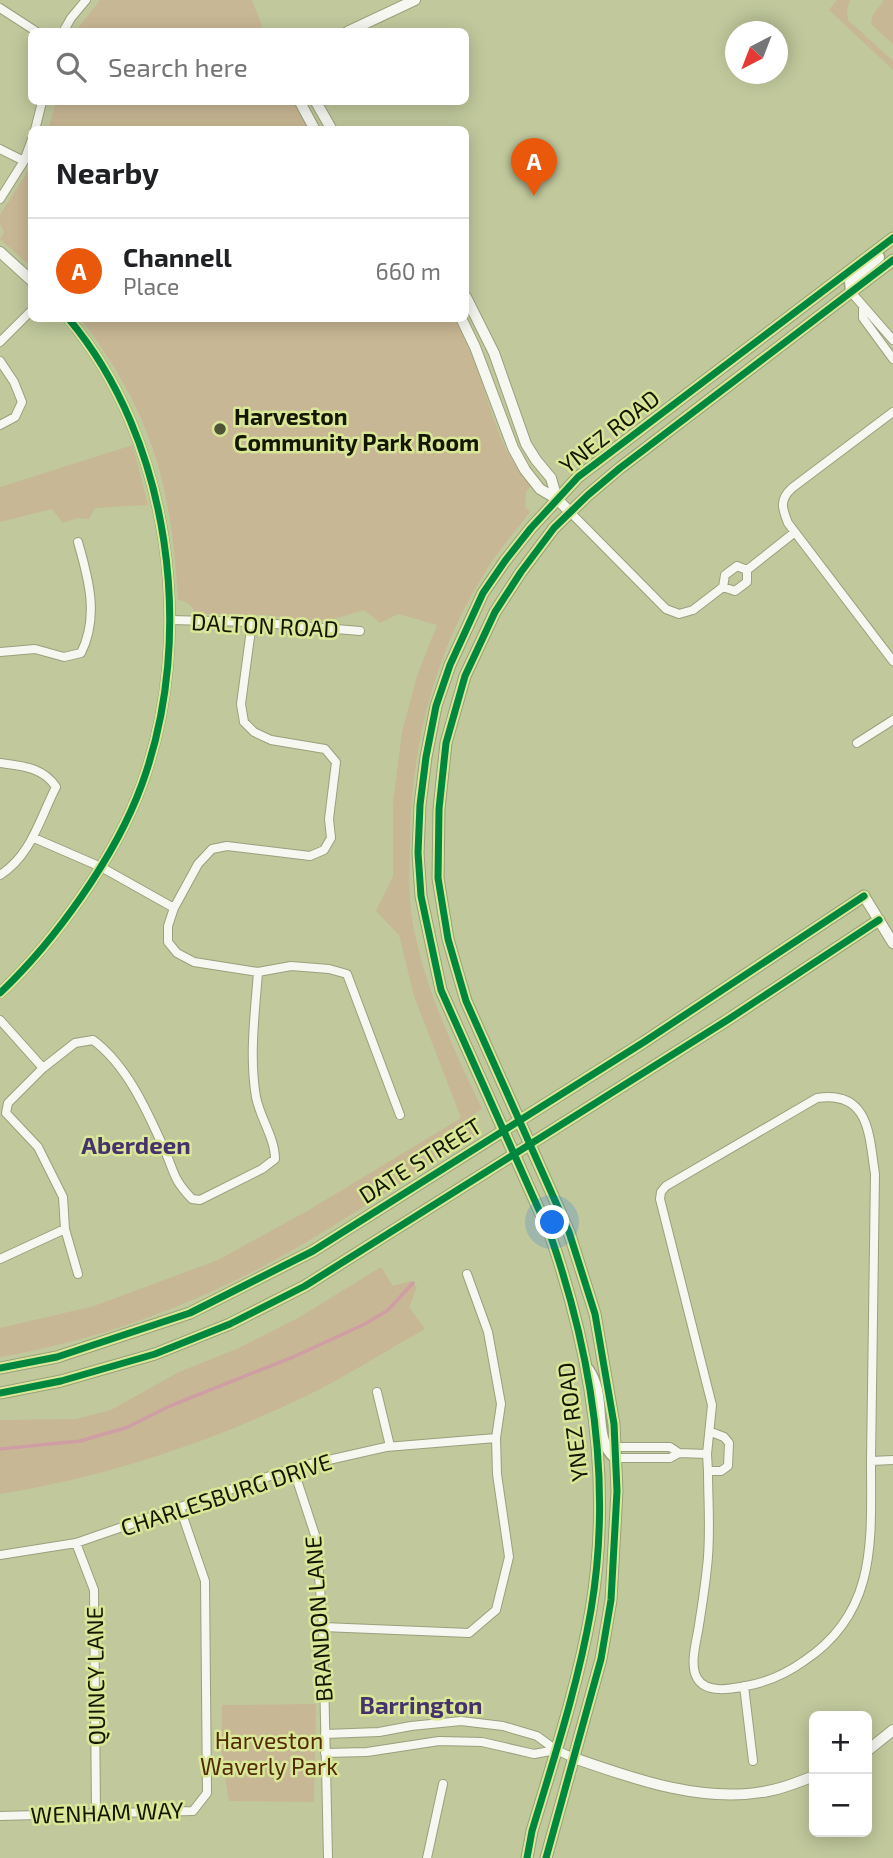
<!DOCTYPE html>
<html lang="en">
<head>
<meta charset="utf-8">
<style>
  body { margin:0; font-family:"Exo 2",sans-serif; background:#f6f6f6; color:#202124 }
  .controls { position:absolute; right:21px; bottom:21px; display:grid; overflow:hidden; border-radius:10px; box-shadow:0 4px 18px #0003 }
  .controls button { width:63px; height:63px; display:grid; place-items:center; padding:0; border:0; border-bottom:2px solid #e0e0e0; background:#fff; color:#202124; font:35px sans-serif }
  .compass { position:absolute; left:725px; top:21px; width:63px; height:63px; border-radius:50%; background:#fff; box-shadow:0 4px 18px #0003; rotate:222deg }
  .you { position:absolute; left:553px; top:1223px; width:24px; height:24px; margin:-18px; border:5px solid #fff; border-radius:50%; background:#1a73e8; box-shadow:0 0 0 10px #1a73e833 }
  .badge { display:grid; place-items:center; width:46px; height:46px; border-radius:50%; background:#ea580c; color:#fff; font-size:23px; font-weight:700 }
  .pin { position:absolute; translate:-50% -58px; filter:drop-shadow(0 2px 4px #0008) }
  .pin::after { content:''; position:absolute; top:37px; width:24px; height:21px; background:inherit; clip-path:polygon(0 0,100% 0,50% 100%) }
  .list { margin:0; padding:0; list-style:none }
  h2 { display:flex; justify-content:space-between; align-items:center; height:91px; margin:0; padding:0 28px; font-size:30px }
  h2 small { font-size:23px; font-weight:400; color:#757577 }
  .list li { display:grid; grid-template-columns:46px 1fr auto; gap:21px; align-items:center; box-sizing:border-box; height:105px; padding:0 28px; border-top:2px solid #e0e0e0 }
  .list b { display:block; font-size:26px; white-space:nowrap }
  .list p { margin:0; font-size:23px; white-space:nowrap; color:#757577 }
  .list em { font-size:23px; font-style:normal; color:#757577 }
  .icon { flex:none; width:38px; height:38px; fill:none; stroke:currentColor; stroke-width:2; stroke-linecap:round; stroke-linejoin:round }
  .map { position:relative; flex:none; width:893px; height:1858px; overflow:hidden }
  .search { position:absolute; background:#fff; box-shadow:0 4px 18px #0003; left:28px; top:28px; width:441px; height:77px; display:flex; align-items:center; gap:18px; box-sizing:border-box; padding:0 24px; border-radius:10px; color:#757577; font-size:26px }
  .panel { position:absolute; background:#fff; box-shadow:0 4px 18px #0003; left:28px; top:126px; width:441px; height:196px; border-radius:10px }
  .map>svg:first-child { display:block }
</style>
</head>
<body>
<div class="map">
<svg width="893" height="1858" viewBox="0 0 893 1858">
  <rect width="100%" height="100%" fill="#c0c89c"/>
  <path fill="#c8b794" d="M 100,0 L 252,0 L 264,31 L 76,31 Z
    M 837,0 L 850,0 L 847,10 L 848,20 L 893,61 L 893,70 L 829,10 Z
    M 884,0 L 893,0 L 893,44 L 871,24 L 872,16 Z
    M 56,102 L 294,102 L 309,129 L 48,130 Z
    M 31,166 L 32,267 L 31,267 L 0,239 L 4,232 L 0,224 L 0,215 Z
    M 81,319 L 456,319 C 478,358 486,404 504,445 C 511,460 521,473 531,486 L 526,492 L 525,507 L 530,512 C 517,529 503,545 491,563 C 436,645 410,747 410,845 C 409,873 408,902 414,930 C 427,993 454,1050 482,1109 L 476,1113 L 471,1128 L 475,1135 C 397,1183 321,1239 238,1279 C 163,1316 82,1343 0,1357 L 0,1328 L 94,1306 L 218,1260 L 309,1210 L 461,1118 L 414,996 L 399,935 L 376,911 L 393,876 L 393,803 L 402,732 L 417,676 L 437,625 L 398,614 L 380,623 L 364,610 L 331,620 L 317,621 L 264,615 L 193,614 L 193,608 C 188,603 186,601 178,600 C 175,549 169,494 152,446 C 136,400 110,357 81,319 Z
    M 133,445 L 148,505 L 95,508 L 89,519 L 78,518 L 63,523 L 52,509 L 0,522 L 0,487 Z
    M 381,1267 L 393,1286 L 411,1281 L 417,1287 L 409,1307 L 425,1329 C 385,1351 346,1377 304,1397 C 208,1443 106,1477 0,1494 L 0,1420 L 76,1419 L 111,1410 L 179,1372 L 239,1348 L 298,1318 Z
    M 316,1704 L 314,1802 L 229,1801 L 222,1759 L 222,1705 Z"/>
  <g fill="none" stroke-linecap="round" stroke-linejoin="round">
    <path stroke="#cf9ea4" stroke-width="3.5" d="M 0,1449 L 80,1441 L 128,1427 L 170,1406 L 293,1357 L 365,1324 L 388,1310 L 413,1283"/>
    <g stroke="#9aa07d" stroke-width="10">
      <path id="minor" d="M 0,8 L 37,32
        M 63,32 L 71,18 L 86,0
        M 35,130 L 42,102
        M 0,149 L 24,161
        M 0,199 L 24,161 L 32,139
        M 851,292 L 893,340
        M 863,308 L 863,318 L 893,359
        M 0,342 L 32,310
        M 0,361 L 14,382 L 22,402 L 15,417 L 0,425
        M 893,412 L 792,488 C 779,500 782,508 788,523 L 893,661
        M 570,512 L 666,609 L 679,614 L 693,610 L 723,587 L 725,575 L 737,566 L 747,570 L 795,532
        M 723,587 L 735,591 L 747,582 L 747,570
        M 170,620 L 252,622 L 360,631
        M 252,622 L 241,704 L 244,722 L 254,732 L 271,740 L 325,749 L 336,762 L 329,819 L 331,838 L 324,850 L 310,856 L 227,846 L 212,849 L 198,864 L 174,908 L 168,926 L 168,942 L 177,953 L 194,962 L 258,972 L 291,966 L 329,969 L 347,974 L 400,1115
        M 0,652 L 35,649 L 64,657 L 81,653 C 99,617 89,580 78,542
        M 857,743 L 893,720
        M 0,763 C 22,766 43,767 56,787 C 40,818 31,856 0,875
        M 34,838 L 101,867 L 174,908
        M 0,1020 L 43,1068
        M 0,1259 L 65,1229
        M 78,1274 L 65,1229 L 63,1197 L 38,1147 L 6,1113 L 8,1103 L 43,1068 L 75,1043 L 93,1040 C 128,1066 148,1113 166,1153 C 175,1175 174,1180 192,1199 L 200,1200 L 262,1169 L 275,1159 C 275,1138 260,1118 256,1097 C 249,1056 255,1013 258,972
        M 377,1392 L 390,1446
        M 615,1447 L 670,1447 L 679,1453 L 707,1454 L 712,1405 L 660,1199 L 661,1192 L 666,1186 L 817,1098 C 870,1090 869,1136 875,1174 L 871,1461 L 893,1460
        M 707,1454 L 708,1471 L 721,1471 L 728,1466 L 729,1443 L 724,1437 L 711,1432
        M 615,1458 L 670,1458 L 679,1453
        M 293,1468 L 316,1538 L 323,1627 L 328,1858
        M 708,1471 C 708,1503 711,1536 707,1567 C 705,1587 702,1606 699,1625 C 697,1640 689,1664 697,1678 C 706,1694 731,1689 746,1686 C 768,1682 786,1674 804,1661 C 878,1612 871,1540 871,1461
        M 76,1543 L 94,1590 L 96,1813
        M 0,1555 L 76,1543 L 293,1468 L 386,1447 L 496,1438
        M 323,1627 L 469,1633 L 496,1610 L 509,1557 L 497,1474 L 496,1438 L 501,1404 L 488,1332 L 467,1274
        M 744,1686 L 753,1761
        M 325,1734 L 379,1732 L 411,1726 L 461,1721 L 503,1726 L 537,1736 L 556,1750 L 574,1758
        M 325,1753 L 367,1752 L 439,1741 L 482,1742 L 534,1754 L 556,1750
        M 0,1816 L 193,1811 L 207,1793 L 205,1581 L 180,1508
        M 427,1858 L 443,1784"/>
    </g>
    <g stroke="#9aa07d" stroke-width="12">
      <path id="tertiary" d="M 347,32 L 415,0
        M 300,102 L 315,130
        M 316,102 L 332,130
        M 0,252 L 32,281
        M 466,297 L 494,353 L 526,444 L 536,460 L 551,478 L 557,499
        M 461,318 L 475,347 L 513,448 L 525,470 L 540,489 L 557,499 L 570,512
        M 864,896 L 893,943
        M 0,993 C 55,941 116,856 142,784 C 196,636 171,440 68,318
        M 867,1751 L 893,1730
        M 574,1758 C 634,1779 703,1804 768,1791 C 784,1788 799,1782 814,1776"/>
    </g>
    <g stroke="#9aa07d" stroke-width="13">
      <path id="secondary" d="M 851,292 L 850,281 L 879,257
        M 0,1368 L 57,1357 L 190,1313 L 313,1251 L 644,1042 L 864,896
        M 588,1369 C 608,1396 591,1438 615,1458
        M 0,1393 L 61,1381 L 155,1354 L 230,1324 L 305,1286 L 729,1019 L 879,920
        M 527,1858 L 532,1831 C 554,1758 578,1685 591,1610 C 612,1485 592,1356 551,1237 L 441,990 L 421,896 L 418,853 L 420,805 L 426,757 L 436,706 L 450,665 L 483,593 L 505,561 L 531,528 L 578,477 L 893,238
        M 546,1858 L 601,1659 L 611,1600 L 617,1491 L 614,1424 L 595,1314 L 569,1232 L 466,1001 L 448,939 L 438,878 L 439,809 L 446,743 L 465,676 L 495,612 L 521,572 L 554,528 L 588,495 L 620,468 L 893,260"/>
    </g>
    <use href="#minor" stroke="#f6f7f0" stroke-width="8"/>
    <use href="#tertiary" stroke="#f6f7f0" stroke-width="10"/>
    <use href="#secondary" stroke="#f6f7f0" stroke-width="10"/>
    <g stroke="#d9e797" stroke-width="11">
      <path id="cycleway" d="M 0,993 C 55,941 116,856 142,784 C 196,636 171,440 68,318
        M 0,1368 L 57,1357 L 190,1313 L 313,1251 L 644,1042 L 864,896
        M 0,1393 L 61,1381 L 155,1354 L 230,1324 L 305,1286 L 729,1019 L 879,920
        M 527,1858 L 532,1831 C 554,1758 578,1685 591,1610 C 612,1485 592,1356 551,1237 L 441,990 L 421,896 L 418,853 L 420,805 L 426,757 L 436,706 L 450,665 L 483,593 L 505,561 L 531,528 L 578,477 L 893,238
        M 546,1858 L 601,1659 L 611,1600 L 617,1491 L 614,1424 L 595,1314 L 569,1232 L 466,1001 L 448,939 L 438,878 L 439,809 L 446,743 L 465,676 L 495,612 L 521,572 L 554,528 L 588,495 L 620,468 L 893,260"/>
    </g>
    <use href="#cycleway" stroke="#00873e" stroke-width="7"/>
  </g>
  <circle fill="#505437" stroke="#d9e797" stroke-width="2.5" cx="220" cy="429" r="7"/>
  <g text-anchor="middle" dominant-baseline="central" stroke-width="5" stroke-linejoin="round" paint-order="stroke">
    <g font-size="23" font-weight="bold" fill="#131600" stroke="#d9e797" text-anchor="start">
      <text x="234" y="416">Harveston<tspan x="234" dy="26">Community Park Room</tspan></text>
    </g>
    <g font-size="23" fill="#131600" stroke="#d9e797">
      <text transform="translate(609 431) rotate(-38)">YNEZ ROAD</text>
      <text transform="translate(265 625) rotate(3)">DALTON ROAD</text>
      <text transform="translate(420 1160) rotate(-32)">DATE STREET</text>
      <text transform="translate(572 1422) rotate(-97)">YNEZ ROAD</text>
      <text transform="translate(226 1494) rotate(-18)">CHARLESBURG DRIVE</text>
      <text transform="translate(318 1619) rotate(-94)">BRANDON LANE</text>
      <text transform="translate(95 1676) rotate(-91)">QUINCY LANE</text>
      <text transform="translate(107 1812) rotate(-2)">WENHAM WAY</text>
    </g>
    <g font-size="23" fill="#522a06" stroke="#d9e797">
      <text x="269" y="1740">Harveston<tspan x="269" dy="26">Waverly Park</tspan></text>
    </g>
    <g font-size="24" font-weight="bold" fill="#45326d" stroke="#d9e797">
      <text x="136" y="1144">Aberdeen</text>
      <text x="421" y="1704">Barrington</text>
    </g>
  </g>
</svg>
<div class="controls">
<button>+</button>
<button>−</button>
</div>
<svg class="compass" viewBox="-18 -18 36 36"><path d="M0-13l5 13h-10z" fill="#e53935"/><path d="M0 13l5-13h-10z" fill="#757577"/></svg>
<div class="you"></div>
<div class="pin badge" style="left:534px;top:196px">A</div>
<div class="search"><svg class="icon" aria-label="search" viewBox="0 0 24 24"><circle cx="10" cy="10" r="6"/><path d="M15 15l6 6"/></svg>Search here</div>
<section class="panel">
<h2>Nearby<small></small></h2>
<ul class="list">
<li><span class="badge">A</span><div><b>Channell</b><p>Place</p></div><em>660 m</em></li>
</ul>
</section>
</div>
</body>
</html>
